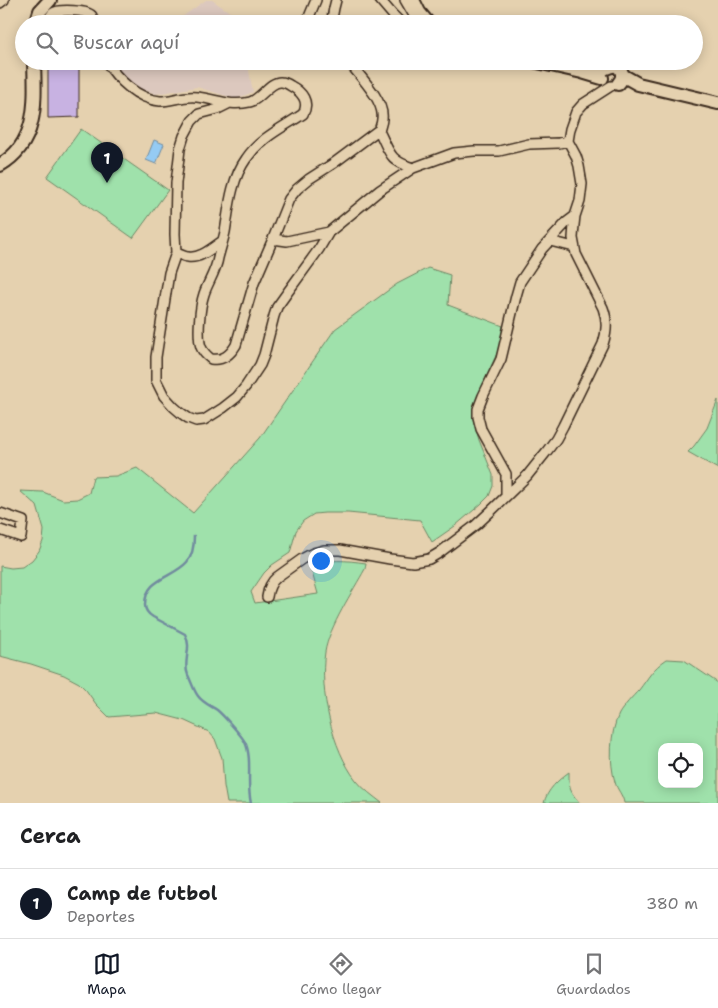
<!DOCTYPE html>
<html lang="es">
<head>
<meta charset="utf-8">
<style>
  body { margin:0; font-family:"Shantell Sans",sans-serif; background:#f6f6f6; color:#202124 }
  .controls { position:absolute; right:15px; bottom:15px; display:grid; overflow:hidden; border-radius:10px; box-shadow:0 2px 12px #0003 }
  .controls button { width:45px; height:45px; display:grid; place-items:center; padding:0; border:0; border-bottom:1px solid #e0e0e0; background:#fff; color:#202124; font:25px sans-serif }
  .you { position:absolute; left:320px; top:560px; width:18px; height:18px; margin:-12px; border:4px solid #fff; border-radius:50%; background:#1a73e8; box-shadow:0 0 0 8px #1a73e833 }
  .badge { display:grid; place-items:center; width:32px; height:32px; border-radius:50%; background:#111827; color:#fff; font-size:16px; font-weight:700 }
  .pin { position:absolute; translate:-50% -41px; filter:drop-shadow(0 1px 2px #0008) }
  .pin::after { content:''; position:absolute; top:26px; width:18px; height:15px; background:inherit; clip-path:polygon(0 0,100% 0,50% 100%) }
  .list { margin:0; padding:0; list-style:none }
  h2 { display:flex; justify-content:space-between; align-items:center; height:65px; margin:0; padding:0 20px; font-size:21px }
  h2 small { font-size:16px; font-weight:400; color:#757577 }
  .list li { display:grid; grid-template-columns:32px 1fr auto; gap:15px; align-items:center; box-sizing:border-box; height:70px; padding:0 20px; border-top:1px solid #e0e0e0 }
  .list b { display:block; font-size:19px; white-space:nowrap }
  .list p { margin:0; font-size:16px; white-space:nowrap; color:#757577 }
  .list em { font-size:16px; font-style:normal; color:#757577 }
  .icon { flex:none; width:28px; height:28px; fill:none; stroke:currentColor; stroke-width:2; stroke-linecap:round; stroke-linejoin:round }
  .map { position:relative; flex:none; width:718px; height:803px; overflow:hidden }
  .search { position:absolute; background:#fff; box-shadow:0 2px 12px #0003; left:15px; right:15px; top:15px; height:55px; display:flex; align-items:center; gap:12px; box-sizing:border-box; padding:0 18px; border-radius:28px; color:#757577; font-size:19px }
  .sheet { height:135px; background:#fff }
  nav { display:flex; justify-content:space-around; align-items:center; box-sizing:border-box; height:70px; border-top:1px solid #e0e0e0; background:#fff; font-size:14px; color:#757577 }
  nav a { display:grid; justify-items:center; gap:2px }
  nav .on { color:#111827 }
  .map>svg:first-child { display:block }
</style>
</head>
<body>
<div class="map">
<svg width="718" height="803" viewBox="0 0 718 803">
  <rect width="100%" height="100%" fill="#e5d1af"/>
  <filter id="ink" filterUnits="userSpaceOnUse"><feTurbulence type="fractalNoise" baseFrequency=".02" numOctaves="2"/><feDisplacementMap in="SourceGraphic" scale="10" xChannelSelector="R" yChannelSelector="G"/><feConvolveMatrix kernelMatrix="1 2 1 2 8 2 1 2 1" color-interpolation-filters="sRGB"/></filter>
  <g filter="url(#ink)">
    <path fill="#dcc8be" d="M 206,0 L 212,0 L 240,19 L 241,24 L 172,24 Z
      M 120,61 L 247,61 L 253,92 L 236,99 L 197,87 L 156,94 L 141,89 L 121,74 L 114,65 Z"/>
    <path fill="#9fe1ab" stroke="#6d8664" fill-rule="evenodd" d="M 81,129 L 168,190 L 133,238 L 47,177 Z
      M 428,268 L 450,275 L 448,305 L 503,326 L 499,349 L 482,386 L 473,419 L 479,440 L 493,475 L 493,486 L 489,496 L 481,504 L 455,526 L 432,542 L 420,520 L 348,513 L 325,513 L 314,514 L 303,521 L 296,531 L 290,553 L 272,565 L 264,573 L 251,592 L 255,603 L 318,594 L 310,565 C 330,559 345,560 366,563 L 365,569 C 353,591 329,627 325,652 C 319,691 332,749 356,780 C 363,789 373,796 382,803 L 227,803 L 224,786 L 222,758 L 215,739 L 209,732 L 183,720 L 156,713 L 109,717 L 96,704 L 86,690 L 79,683 L 64,675 L 31,664 L 0,656 L 0,566 L 11,568 L 22,567 L 32,560 L 39,551 L 43,541 L 44,530 L 37,506 L 20,491 L 43,492 L 63,500 L 77,499 L 89,493 L 93,477 L 116,476 L 137,468 L 193,513 L 260,438 L 335,329 L 397,284 Z
      M 718,400 L 718,469 L 688,452 L 694,446 L 707,428 Z
      M 667,659 L 684,660 L 718,683 L 718,803 L 624,803 C 623,795 617,790 615,782 C 609,762 610,732 619,714 C 623,707 633,696 639,690 C 649,677 652,669 667,659 ZM 662,747 L 699,747 L 699,784 L 662,784 Z
      M 569,772 C 569,788 569,791 580,803 L 544,803 C 547,790 558,780 569,772 Z"/>
    <path fill="#95cbf3" stroke="#718b9e" d="M 154,140 L 164,144 L 156,164 L 146,160 Z"/>
    <g fill="none" stroke-linecap="round" stroke-linejoin="round">
      <path stroke="#718b9e" stroke-width="2.5" d="M 194,536 C 194,544 193,555 187,562 C 173,578 145,578 145,605 C 145,611 148,614 153,617 L 185,634 C 193,648 182,662 188,675 C 191,681 194,691 198,696 C 203,703 211,706 217,710 C 223,715 241,735 245,742 C 253,759 246,784 251,803"/>
    </g>
    <path fill="#c8b2e2" stroke="#3b2a1e" d="M 61,17 L 84,18 L 87,20 L 87,24 L 58,24 L 57,18 Z
      M 48,66 L 79,66 L 79,117 L 48,118 Z"/>
    <g fill="none" stroke-linecap="round" stroke-linejoin="round">
      <g stroke="#3b2a1e" stroke-width="12">
        <path id="street" d="M 380,0 L 392,14 L 402,24
          M 405,0 L 419,24
          M 0,3 L 4,0
          M 47,24 C 48,21 50,15 53,13 C 58,9 89,10 92,16 C 93,17 93,22 93,24
          M 306,24 L 316,0
          M 331,24 L 334,8 L 336,0
          M 106,61 C 117,79 137,99 160,101 C 172,101 184,95 197,97 C 216,99 230,107 250,102 C 261,99 270,81 281,82 C 285,82 288,84 291,86 C 302,92 310,102 303,114 C 282,128 260,138 246,159 C 231,180 229,208 225,232 C 223,241 220,250 218,258 C 216,271 208,282 204,294 C 200,306 197,335 201,347 C 203,352 207,356 211,359 C 223,361 230,355 236,345 L 254,283 L 273,239 L 289,199 L 297,189 L 309,179 L 334,163 L 377,131 L 379,131
          M 348,61 C 359,75 385,101 382,119 C 382,123 380,127 379,131 C 390,152 388,160 413,168
          M 228,104 L 218,109 L 199,114 L 192,121 L 184,136 L 180,149 L 176,183 L 175,234 L 176,253 L 169,273 L 156,357 L 156,380 L 164,396 L 174,407 L 181,413 L 188,418 L 196,421 L 204,420 L 223,408 L 237,397 L 246,386 L 260,365 L 264,355 L 274,316 L 277,307 L 287,293 L 319,249 L 329,232 L 380,190 L 413,168 L 454,153 L 474,151 L 499,151 L 529,144 L 559,143 L 568,141
          M 273,239 L 287,241 L 329,232
          M 550,241 L 574,247
          M 176,253 C 180,254 184,257 188,257 C 200,259 212,248 221,242
          M 506,495 L 506,474 L 481,429 L 478,417 L 478,409 L 483,396 L 501,359 L 516,296 L 520,282 L 542,249 L 567,222 L 575,216
          M 0,513 L 23,521 L 21,537 L 0,530
          M 267,597 C 268,589 271,582 277,577 L 302,559 L 313,553 L 324,550 L 340,550 L 390,559 L 413,562 L 429,559 L 439,553 L 476,525 L 491,511 L 527,476 L 547,451 L 556,439 L 563,426 L 603,344 C 607,332 608,321 603,308 L 576,254 L 573,238 L 574,225 L 575,216 L 580,201 L 582,184 L 579,166 L 576,156 L 568,141 L 570,129 L 576,112 L 583,104 L 611,86"/>
      </g>
      <g stroke="#3b2a1e" stroke-width="16">
        <path id="secondary" d="M 413,0 L 419,12 L 429,24
          M 36,24 L 40,11 L 50,0
          M 533,61 L 582,72 L 602,78
          M 587,71 C 592,70 599,71 604,69 C 611,66 618,62 622,73 C 623,78 621,81 618,84
          M 622,75 L 638,84 L 718,103
          M 0,165 C 39,143 35,99 34,61"/>
      </g>
      <use href="#street" stroke="#e5d1af" stroke-width="9"/>
      <use href="#secondary" stroke="#e5d1af" stroke-width="12"/>
    </g>
  </g>
</svg>
<div class="controls">
<button><svg class="icon" aria-label="locate" viewBox="0 0 24 24"><circle cx="12" cy="12" r="6"/><path d="M12 2v4M12 18v4M2 12h4M18 12h4"/></svg></button>
</div>
<div class="you"></div>
<div class="pin badge" style="left:107px;top:183px">1</div>
<div class="search"><svg class="icon" aria-label="search" viewBox="0 0 24 24"><circle cx="10" cy="10" r="6"/><path d="M15 15l6 6"/></svg>Buscar aquí</div>
</div>
<section class="sheet">
<h2>Cerca<small></small></h2>
<ul class="list">
<li><span class="badge">1</span><div><b>Camp de futbol</b><p>Deportes</p></div><em>380 m</em></li>
</ul>
</section>
<nav>
<a class="on"><svg class="icon" aria-label="map" viewBox="0 0 24 24"><path d="M3 6l6-2 6 2 6-2v14l-6 2-6-2-6 2zM9 4v14M15 6v14"/></svg>Mapa</a>
<a><svg class="icon" aria-label="directions" viewBox="0 0 24 24"><path d="M12 3l9 9-9 9-9-9zM9 14v-3h6M13 9l2 2-2 2"/></svg>Cómo llegar</a>
<a><svg class="icon" aria-label="saved" viewBox="0 0 24 24"><path d="M7 4h10v16l-5-4-5 4z"/></svg>Guardados</a>
</nav>
</body>
</html>
